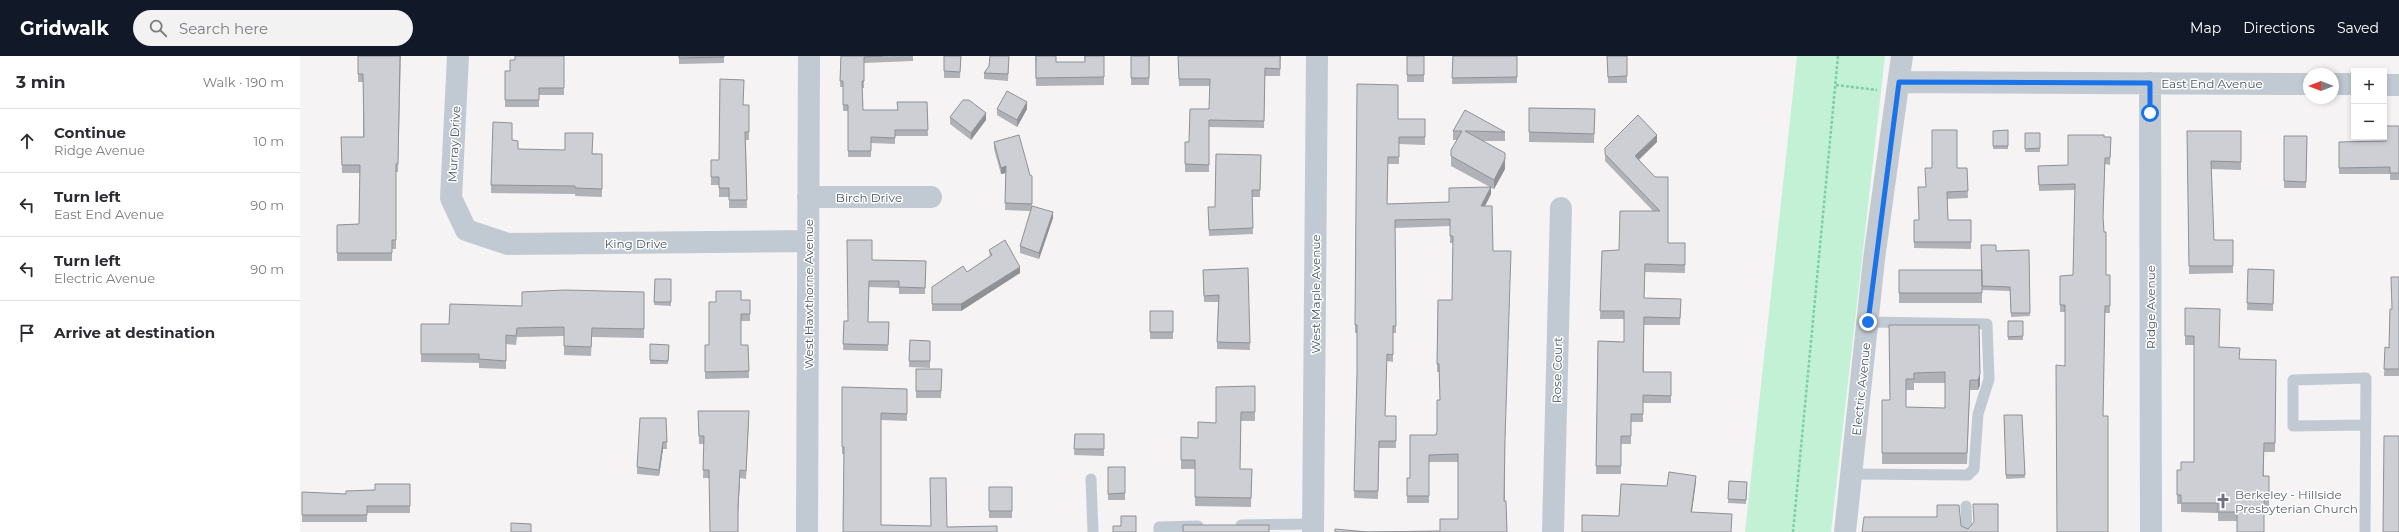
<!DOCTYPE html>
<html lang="en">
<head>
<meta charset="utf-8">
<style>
  body { margin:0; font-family:Montserrat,sans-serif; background:#f2f2f3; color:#2b2b33 }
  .controls { position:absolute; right:12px; top:12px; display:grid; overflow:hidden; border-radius:0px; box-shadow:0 2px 6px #0003 }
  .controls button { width:36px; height:36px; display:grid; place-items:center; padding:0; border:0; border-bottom:1px solid #e1e1e2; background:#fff; color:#2b2b33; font:20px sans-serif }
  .compass { position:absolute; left:2003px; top:12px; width:36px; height:36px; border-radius:50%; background:#fff; box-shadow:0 2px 6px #0003; rotate:270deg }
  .stop { position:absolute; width:12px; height:12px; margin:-9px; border:3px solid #1a73e8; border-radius:50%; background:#fff }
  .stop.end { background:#1a73e8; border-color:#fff; box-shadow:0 1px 4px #0008 }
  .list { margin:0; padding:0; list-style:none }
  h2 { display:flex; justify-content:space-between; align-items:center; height:52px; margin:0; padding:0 16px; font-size:17px }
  h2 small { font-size:13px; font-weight:400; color:#7c7c81 }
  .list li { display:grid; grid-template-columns:26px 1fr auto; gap:12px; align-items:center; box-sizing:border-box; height:64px; padding:0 16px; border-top:1px solid #e1e1e2 }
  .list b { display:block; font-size:15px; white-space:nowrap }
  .list p { margin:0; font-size:13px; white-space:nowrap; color:#7c7c81 }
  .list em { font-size:13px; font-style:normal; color:#7c7c81 }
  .icon { flex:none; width:22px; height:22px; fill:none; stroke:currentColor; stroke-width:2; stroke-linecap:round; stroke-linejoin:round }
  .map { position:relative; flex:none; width:2099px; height:476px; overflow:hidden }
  header { display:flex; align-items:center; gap:24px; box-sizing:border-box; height:56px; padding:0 20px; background:#111827; color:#fff }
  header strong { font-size:19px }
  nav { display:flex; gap:22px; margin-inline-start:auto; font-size:14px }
  .search { width:280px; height:36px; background:#f2f2f3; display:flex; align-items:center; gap:10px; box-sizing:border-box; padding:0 14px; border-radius:22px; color:#7c7c81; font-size:15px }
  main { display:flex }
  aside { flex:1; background:#fff }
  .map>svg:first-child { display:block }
</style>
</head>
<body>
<header>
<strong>Gridwalk</strong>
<div class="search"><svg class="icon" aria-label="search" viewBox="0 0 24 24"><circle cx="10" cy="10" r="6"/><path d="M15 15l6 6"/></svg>Search here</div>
<nav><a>Map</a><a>Directions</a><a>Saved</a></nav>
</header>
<main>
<aside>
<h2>3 min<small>Walk · 190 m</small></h2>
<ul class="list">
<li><svg class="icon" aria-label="ahead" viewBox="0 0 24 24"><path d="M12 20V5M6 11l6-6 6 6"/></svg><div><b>Continue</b><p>Ridge Avenue</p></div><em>10 m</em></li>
<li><svg class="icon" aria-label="left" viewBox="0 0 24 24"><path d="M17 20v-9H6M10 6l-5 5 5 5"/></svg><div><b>Turn left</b><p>East End Avenue</p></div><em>90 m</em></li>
<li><svg class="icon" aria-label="left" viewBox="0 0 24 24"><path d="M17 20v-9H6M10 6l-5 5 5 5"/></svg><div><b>Turn left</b><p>Electric Avenue</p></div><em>90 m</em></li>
<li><svg class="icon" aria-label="arrive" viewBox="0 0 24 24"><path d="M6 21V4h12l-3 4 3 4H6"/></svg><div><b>Arrive at destination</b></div></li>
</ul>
</aside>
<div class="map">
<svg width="2099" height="476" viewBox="0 0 2099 476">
  <rect width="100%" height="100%" fill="#f5f3f3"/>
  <path fill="#c3f1d5" d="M 1497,0 L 1585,0 L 1531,476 L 1445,476 Z"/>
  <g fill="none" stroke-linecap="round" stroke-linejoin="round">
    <path stroke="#7ad0a6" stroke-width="2.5" stroke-dasharray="3 2" stroke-linecap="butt" d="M 1536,29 L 1577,34
      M 1493,476 L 1538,0"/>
    <path stroke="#c1cad2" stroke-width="11" d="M 1551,418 L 1668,419 L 1674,413 L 1678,358 L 1689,323 L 1687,268 L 1568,266
      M 791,423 L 793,476
      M 1666,450 L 1667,476
      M 941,469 L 1013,468
      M 859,476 L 859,471 L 898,470
      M 2065,476 L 2066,322 L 1993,324 L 1993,370 L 2065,369"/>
    <path stroke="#c1cad2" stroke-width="22" d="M 158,0 L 151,142 L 166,174 L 208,188 L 508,185
      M 1599,26 L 2009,28
      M 1850,27 L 1851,476
      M 2033,28 L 2054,28
      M 2084,29 L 2099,29
      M 508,141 L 631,141
      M 507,476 L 509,0
      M 1013,476 L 1017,0
      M 1253,476 L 1261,152
      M 1545,476 L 1574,203 L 1602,0"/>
  </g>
  <path fill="#b0b2b7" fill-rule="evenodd" d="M 58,0 L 101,0 L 98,116 L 96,116 L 96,193 L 92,193 L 92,205 L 37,205 L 37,169 L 59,168 L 60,117 L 42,117 L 41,81 L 63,81 L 63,26 L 58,26 Z
    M 264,0 L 264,39 L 239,39 L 239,51 L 205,51 L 205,15 L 210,15 L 215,4 Z
    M 379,0 L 424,0 L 424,7 L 379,8 Z
    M 541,0 L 613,0 L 613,5 L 564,7 L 564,32 L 562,32 L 563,54 L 597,54 L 627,46 L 628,80 L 595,80 L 595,88 L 571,87 L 571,101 L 548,101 L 548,55 L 543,55 L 543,31 L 540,31 Z
    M 644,0 L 661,0 L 660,22 L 644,22 Z
    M 709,0 L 708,25 L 684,23 L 684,17 L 689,10 Z
    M 735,0 L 756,6 L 785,6 L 784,0 L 804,0 L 804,29 L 736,30 Z
    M 831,0 L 850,0 L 849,29 L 831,29 Z
    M 878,0 L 981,0 L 980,20 L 965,20 L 964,72 L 909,71 L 909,116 L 885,116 L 885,86 L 889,86 L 909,53 L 910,30 L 879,30 Z
    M 1107,0 L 1124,0 L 1124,26 L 1107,26 Z
    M 1153,0 L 1217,0 L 1217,27 L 1152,28 Z
    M 1307,0 L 1327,0 L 1327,27 L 1308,27 Z
    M 1098,29 L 1098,63 L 1125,63 L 1125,89 L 1099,88 L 1099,108 L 1088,108 L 1087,148 L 1149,146 L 1190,131 L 1151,110 L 1151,94 L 1157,84 L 1153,84 L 1153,75 L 1205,76 L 1205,85 L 1183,85 L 1205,113 L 1194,133 L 1191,132 L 1191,138 L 1185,150 L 1193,195 L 1205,390 L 1205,445 L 1207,476 L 1068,476 L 1140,475 L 1158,463 L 1158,406 L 1129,406 L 1129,447 L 1107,447 L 1107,422 L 1110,422 L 1136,379 L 1137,375 L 1140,344 L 1139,316 L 1137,316 L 1138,244 L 1152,244 L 1153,187 L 1150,187 L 1150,170 L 1095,172 L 1096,277 L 1093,277 L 1093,306 L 1087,305 L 1085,360 L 1096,360 L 1096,392 L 1079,392 L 1078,443 L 1054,442 L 1057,317 L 1057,277 L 1055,277 L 1055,269 Z
    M 443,49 L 449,49 L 449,84 L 446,84 L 447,152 L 429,152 L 429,141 L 419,141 L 419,129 L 411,129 L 411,104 L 419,104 Z
    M 1229,52 L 1295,53 L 1294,87 L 1229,86 Z
    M 697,53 L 727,53 L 717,71 L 697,59 Z
    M 650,61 L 686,64 L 671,84 L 650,68 Z
    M 2099,70 L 2099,124 L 2090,124 L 2090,118 L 2039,118 L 2039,86 L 2086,85 Z
    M 1708,74 L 1708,93 L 1693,93 L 1693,75 Z
    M 1887,75 L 1941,75 L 1941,114 L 1911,113 L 1914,184 L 1933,184 L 1933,217 L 1889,218 Z
    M 1725,77 L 1740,77 L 1740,96 L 1725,96 Z
    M 1984,80 L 2007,80 L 2006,132 L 1984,132 Z
    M 1804,81 L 1811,81 L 1810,109 L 1805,108 L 1803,163 L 1806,219 L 1810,219 L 1810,257 L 1805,257 L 1803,360 L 1808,476 L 1765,310 L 1765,256 L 1760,256 L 1760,220 L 1773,219 L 1775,134 L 1739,135 L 1738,110 L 1768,109 Z
    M 212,84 L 218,93 L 302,98 L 302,141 L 275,140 L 275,138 L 191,137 L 191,129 Z
    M 694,86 L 730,119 L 732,120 L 732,151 L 753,162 L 739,203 L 720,197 L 720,190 L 731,155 L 705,154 L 706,117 L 701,118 L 694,93 Z
    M 1357,86 L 1339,104 L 1355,121 L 1368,187 L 1385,187 L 1385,217 L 1345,216 L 1344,242 L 1381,243 L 1380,269 L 1344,269 L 1344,316 L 1371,316 L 1371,347 L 1343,347 L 1343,366 L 1331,366 L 1331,388 L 1321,388 L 1321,418 L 1296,418 L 1298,285 L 1324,286 L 1324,263 L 1300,263 L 1302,195 L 1319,194 L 1353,155 L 1305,105 L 1305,92 Z
    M 961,99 L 960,141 L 952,141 L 953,178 L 909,180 L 908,158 L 915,151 Z
    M 1657,112 L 1667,112 L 1668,142 L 1647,143 L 1648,164 L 1671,164 L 1671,193 L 1614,192 L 1614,164 L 1619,164 L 1626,131 Z
    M 689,194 L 720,217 L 661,255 L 632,255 L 632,231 L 667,216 L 690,201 Z
    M 1729,194 L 1730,260 L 1711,261 L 1710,235 L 1682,234 L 1682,216 L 1682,247 L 1599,247 L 1599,214 L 1681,214 L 1696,195 Z
    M 572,204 L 626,205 L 625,238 L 599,238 L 599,232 L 569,231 L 568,266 L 589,266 L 588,295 L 543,294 L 544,265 L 548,265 Z
    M 948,212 L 950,294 L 917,293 L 918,246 L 904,246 L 903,214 Z
    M 1948,213 L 1974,214 L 1973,255 L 1947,254 Z
    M 2099,221 L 2099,320 L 2084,320 L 2085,291 L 2089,292 L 2092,253 Z
    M 355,223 L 371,223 L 371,250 L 354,249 Z
    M 344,236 L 344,282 L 292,281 L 291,300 L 264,299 L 264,280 L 217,281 L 216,289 L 206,288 L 206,313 L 179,312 L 179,307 L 121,306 L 121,268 L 149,268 L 222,250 Z
    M 441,244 L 450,244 L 450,265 L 441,265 L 441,289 L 448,289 L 449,322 L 405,323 L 405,289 L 409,289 L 416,246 Z
    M 1885,252 L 1920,291 L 1940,303 L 1976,304 L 1975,396 L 1964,396 L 1964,420 L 1969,429 L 1969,450 L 1964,450 L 1937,465 L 1918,465 L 1918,457 L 1881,456 L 1881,448 L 1877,448 L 1877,414 L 1881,414 L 1894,406 L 1894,289 L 1885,289 Z
    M 850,255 L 873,255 L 873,283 L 850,283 Z
    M 1708,265 L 1723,265 L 1723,284 L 1708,284 Z
    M 1589,269 L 1679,269 L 1680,329 L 1678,334 L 1670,334 L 1667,408 L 1582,408 L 1582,344 L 1590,344 ZM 1614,327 L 1645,327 L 1645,352 L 1606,351 L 1606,334 L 1614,334 Z
    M 610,284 L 630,285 L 630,312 L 609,311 Z
    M 350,288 L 369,289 L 368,308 L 350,308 Z
    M 616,313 L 642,313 L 641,342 L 616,342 Z
    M 955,330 L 955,365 L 941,365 L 940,413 L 952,413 L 951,451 L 895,450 L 895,413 L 881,413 L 881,381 L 898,382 L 916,367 Z
    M 542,331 L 607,333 L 607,365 L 581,364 L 581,469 L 647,471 L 543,476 L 544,398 L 542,398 Z
    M 398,355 L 449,363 L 446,423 L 440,422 L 438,459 L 409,422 L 403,422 L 404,388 L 399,388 Z
    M 1704,359 L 1722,359 L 1725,422 L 1706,423 Z
    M 366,362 L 367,393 L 363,393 L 359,420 L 337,418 L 337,411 Z
    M 775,378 L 804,378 L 804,400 L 774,399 Z
    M 808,411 L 825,411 L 825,444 L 808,444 Z
    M 1429,425 L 1447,426 L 1446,448 L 1428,447 Z
    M 110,428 L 110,457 L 67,457 L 67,466 L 2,466 L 2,459 L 46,438 Z
    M 689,431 L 712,431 L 712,462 L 689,462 Z"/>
  <path fill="#909195" d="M 727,46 L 727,53 L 717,71 L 717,64 Z
    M 686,57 L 686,64 L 671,84 L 671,77 Z
    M 1357,79 L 1357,86 L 1335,107 L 1335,100 Z
    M 1205,103 L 1205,113 L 1194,133 L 1194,124 Z
    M 706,110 L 706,117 L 701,118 L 701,112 Z
    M 1191,131 L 1191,138 L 1181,158 L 1181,150 Z
    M 753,156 L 753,162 L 739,203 L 739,197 Z
    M 720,211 L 720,217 L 661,255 L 661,248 Z
    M 1680,318 L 1680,329 L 1678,334 L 1678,324 Z
    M 363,386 L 363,393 L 359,420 L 359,414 Z
    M 440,414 L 440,422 L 438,459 L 438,451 Z
    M 1396,420 L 1396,426 L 1391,463 L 1391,456 Z"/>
  <path fill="#cdcfd5" stroke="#909195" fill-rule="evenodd" d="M 58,0 L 100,0 L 98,108 L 96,108 L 96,184 L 92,184 L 92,197 L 37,197 L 37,169 L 59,168 L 60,109 L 42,109 L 41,81 L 64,81 L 63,18 L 58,18 Z
    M 215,0 L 264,0 L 264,32 L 239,32 L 239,44 L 205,44 L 205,15 L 210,15 L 210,4 L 215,4 Z
    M 379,0 L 424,0 L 424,1 L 379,2 Z
    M 541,0 L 583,0 L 564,1 L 564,25 L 562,25 L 563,54 L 598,54 L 597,46 L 627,46 L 628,74 L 595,74 L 595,82 L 571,81 L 571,95 L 548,95 L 548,49 L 543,49 L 543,25 L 540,25 Z
    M 644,0 L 661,0 L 660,16 L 644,15 Z
    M 690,0 L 709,0 L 708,18 L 684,17 L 689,10 Z
    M 736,0 L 756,0 L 756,6 L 785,6 L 785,0 L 804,0 L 804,21 L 736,22 Z
    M 831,0 L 849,0 L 849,22 L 831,22 Z
    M 878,0 L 980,0 L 980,13 L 965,12 L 964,65 L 909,64 L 909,109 L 885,108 L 885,86 L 889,86 L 890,53 L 909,53 L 910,23 L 879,23 Z
    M 1107,0 L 1124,0 L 1124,19 L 1107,19 Z
    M 1153,0 L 1217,0 L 1217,21 L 1152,22 Z
    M 1307,0 L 1327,0 L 1327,20 L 1308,21 Z
    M 420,23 L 444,24 L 443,49 L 449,49 L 449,76 L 445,76 L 447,144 L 429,144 L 429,132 L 419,132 L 419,121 L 411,121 L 411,104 L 419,104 Z
    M 1057,28 L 1098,29 L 1098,63 L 1125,63 L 1125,81 L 1099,81 L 1099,101 L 1088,101 L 1087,148 L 1149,146 L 1149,132 L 1191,131 L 1181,150 L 1192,150 L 1193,195 L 1211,195 L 1205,383 L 1204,445 L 1206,445 L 1207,476 L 1035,476 L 1035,473 L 1068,476 L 1140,475 L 1140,463 L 1158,463 L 1158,398 L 1129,399 L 1129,440 L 1107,440 L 1107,422 L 1110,422 L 1110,379 L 1136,379 L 1137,375 L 1137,344 L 1140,344 L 1139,308 L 1137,308 L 1138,244 L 1152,244 L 1153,180 L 1150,180 L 1150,163 L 1095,164 L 1096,270 L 1093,270 L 1093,299 L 1087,298 L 1085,360 L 1096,360 L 1096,385 L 1079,385 L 1078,435 L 1054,435 L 1057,317 L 1057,269 L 1055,269 Z
    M 707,35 L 727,46 L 717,64 L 697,53 Z
    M 663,44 L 669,44 L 686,57 L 671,77 L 650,61 Z
    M 1229,52 L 1295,53 L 1294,78 L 1229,76 Z
    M 1165,54 L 1205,76 L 1165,75 L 1205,97 L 1205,103 L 1194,124 L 1151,100 L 1151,94 L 1162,75 L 1153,75 Z
    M 1338,59 L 1357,79 L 1335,100 L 1355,121 L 1368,121 L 1368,187 L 1385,187 L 1385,209 L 1345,208 L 1344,242 L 1381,243 L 1380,262 L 1344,261 L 1343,316 L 1371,316 L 1371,340 L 1343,339 L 1343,358 L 1331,358 L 1331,380 L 1321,380 L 1321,410 L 1296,410 L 1298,285 L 1324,286 L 1324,255 L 1300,255 L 1302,195 L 1319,194 L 1320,155 L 1360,155 L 1305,98 L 1305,92 Z
    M 193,66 L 212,67 L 212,84 L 218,85 L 218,93 L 265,94 L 265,77 L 293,77 L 292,98 L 302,98 L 302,133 L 275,132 L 275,130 L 191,129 Z
    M 2086,70 L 2099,70 L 2099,117 L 2090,117 L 2090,111 L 2039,112 L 2039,86 L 2086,85 Z
    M 1632,74 L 1657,74 L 1657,112 L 1667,112 L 1668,135 L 1647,136 L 1648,164 L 1671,164 L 1671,186 L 1614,186 L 1614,164 L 1619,164 L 1618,131 L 1626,131 L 1625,112 L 1632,112 Z
    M 1708,74 L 1708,90 L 1693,90 L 1693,75 Z
    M 1887,75 L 1941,75 L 1941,106 L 1911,105 L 1914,184 L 1933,184 L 1933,210 L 1889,210 Z
    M 1725,77 L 1740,77 L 1740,92 L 1725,93 Z
    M 719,79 L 730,119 L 732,120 L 732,148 L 705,147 L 706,110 L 701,112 L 694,86 Z
    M 1768,79 L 1804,79 L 1804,81 L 1811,81 L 1810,102 L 1805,102 L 1803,161 L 1804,176 L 1806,176 L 1806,219 L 1810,219 L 1810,250 L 1805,250 L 1803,360 L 1808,360 L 1808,476 L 1757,476 L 1756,309 L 1765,310 L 1765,249 L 1760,249 L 1760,220 L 1773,219 L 1775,128 L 1739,129 L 1738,110 L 1768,109 Z
    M 1984,80 L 2007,80 L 2006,126 L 1984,125 Z
    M 916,98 L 961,99 L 960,134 L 952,134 L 953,172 L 909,174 L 908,151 L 915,151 Z
    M 732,150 L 753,156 L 739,197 L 720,190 Z
    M 547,184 L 572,184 L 572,204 L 626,205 L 625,232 L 599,231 L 599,225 L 569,225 L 568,266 L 589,266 L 588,289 L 543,288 L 544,265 L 548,265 Z
    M 705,184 L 720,211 L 661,248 L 632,248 L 632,231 L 663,210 L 667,216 L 692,199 L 689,194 Z
    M 1681,189 L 1696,189 L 1696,195 L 1729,194 L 1730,257 L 1711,257 L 1710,231 L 1682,230 Z
    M 948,212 L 950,287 L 917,286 L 919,239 L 904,240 L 903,214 Z
    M 1948,213 L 1974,214 L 1973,248 L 1947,247 Z
    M 1599,214 L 1682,214 L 1682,237 L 1599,237 Z
    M 2091,221 L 2099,221 L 2099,313 L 2084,313 L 2085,291 L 2089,292 L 2090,253 L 2092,253 Z
    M 355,223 L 371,223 L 371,246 L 354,246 Z
    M 265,234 L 344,236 L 344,273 L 292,272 L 291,291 L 264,290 L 264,271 L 217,272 L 216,280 L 206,279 L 206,305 L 179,303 L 179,298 L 121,298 L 121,268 L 149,268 L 150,248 L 222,250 L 222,236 Z
    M 416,235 L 441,235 L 441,244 L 450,244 L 450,258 L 441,258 L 441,289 L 448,289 L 449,315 L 405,316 L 405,289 L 409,289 L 409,246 L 416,246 Z
    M 1885,252 L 1920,253 L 1919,291 L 1940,292 L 1939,303 L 1976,304 L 1975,387 L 1964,387 L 1963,420 L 1969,420 L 1969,440 L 1964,440 L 1964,476 L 1937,476 L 1937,456 L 1918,456 L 1918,447 L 1881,447 L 1881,439 L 1877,439 L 1877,414 L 1881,414 L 1881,406 L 1894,406 L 1894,280 L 1885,280 Z
    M 850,255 L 873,255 L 873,276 L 850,276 Z
    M 1708,265 L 1723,265 L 1723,280 L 1708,281 Z
    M 1589,269 L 1679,269 L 1680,318 L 1678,324 L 1670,324 L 1667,397 L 1582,397 L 1582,344 L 1590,344 ZM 1645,316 L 1645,352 L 1606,351 L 1606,323 L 1614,323 L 1614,317 Z
    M 610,284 L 630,285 L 630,305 L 609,305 Z
    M 350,288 L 369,289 L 368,305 L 350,304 Z
    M 616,313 L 642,313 L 641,335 L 616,335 Z
    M 955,330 L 955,356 L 941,356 L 940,413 L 952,413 L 951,442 L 895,441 L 895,404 L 881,404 L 881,381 L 898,382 L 898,366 L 916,367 L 916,331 Z
    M 542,331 L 607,333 L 607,358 L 581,357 L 581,469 L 631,470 L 630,422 L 646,422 L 647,471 L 697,470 L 697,476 L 543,476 L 544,391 L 542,391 Z
    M 398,355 L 449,355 L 446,415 L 440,414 L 438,451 L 438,476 L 410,476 L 409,414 L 403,414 L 404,380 L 399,380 Z
    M 1704,359 L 1722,359 L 1725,419 L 1706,419 Z
    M 340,362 L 366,362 L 367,386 L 363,386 L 359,414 L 337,411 Z
    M 775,378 L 804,378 L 804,393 L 774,393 Z
    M 2084,380 L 2099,380 L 2099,476 L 2083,476 Z
    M 808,411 L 825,411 L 825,437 L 808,438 Z
    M 1369,416 L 1396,420 L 1391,456 L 1432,458 L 1431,476 L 1282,476 L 1282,459 L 1319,460 L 1321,428 L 1367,430 Z
    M 1429,425 L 1447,426 L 1446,444 L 1428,443 Z
    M 75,428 L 110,428 L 110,450 L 67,450 L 67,459 L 2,459 L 2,436 L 46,438 L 46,435 L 75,434 Z
    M 689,431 L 712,431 L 712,455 L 689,455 Z
    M 1673,448 L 1698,448 L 1698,476 L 1562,476 L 1564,461 L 1637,461 L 1637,449 L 1659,449 L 1661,470 L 1668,473 L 1674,466 Z
    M 821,460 L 836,460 L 836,476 L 813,476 L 813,470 L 821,470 Z
    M 211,467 L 231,468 L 231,476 L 211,476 Z
    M 883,469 L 969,469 L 969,476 L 883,476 Z"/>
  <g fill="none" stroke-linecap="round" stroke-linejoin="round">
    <path stroke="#1a73e8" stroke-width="5" d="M 1568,266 L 1599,26 L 1850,27 L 1850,57"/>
  </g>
  <defs>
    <g id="church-bare" transform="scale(1.2)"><path d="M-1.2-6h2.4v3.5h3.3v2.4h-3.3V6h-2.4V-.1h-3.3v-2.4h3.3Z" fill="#6b7280" stroke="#fff" stroke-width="2.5" paint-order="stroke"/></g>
  </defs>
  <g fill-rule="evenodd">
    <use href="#church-bare" x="1923" y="445"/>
  </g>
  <g text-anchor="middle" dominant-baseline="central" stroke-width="3" stroke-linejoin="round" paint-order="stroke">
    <g font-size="12" fill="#4a5661" stroke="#fff">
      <text x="1912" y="27">East End Avenue</text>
      <text transform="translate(154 88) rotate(-87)">Murray Drive</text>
      <text x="569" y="141">Birch Drive</text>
      <text x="336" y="187">King Drive</text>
      <text transform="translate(508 238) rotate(-90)">West Hawthorne Avenue</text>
      <text transform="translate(1015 238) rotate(-90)">West Maple Avenue</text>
      <text transform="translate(1850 251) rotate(-90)">Ridge Avenue</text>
      <text transform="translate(1257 314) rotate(-89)">Rose Court</text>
      <text transform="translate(1561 333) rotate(-84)">Electric Avenue</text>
    </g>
    <g font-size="12" fill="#5b616d" stroke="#fff" text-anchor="start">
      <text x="1935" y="438">Berkeley - Hillside<tspan x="1935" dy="14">Presbyterian Church</tspan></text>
    </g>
  </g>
</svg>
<div class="controls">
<button>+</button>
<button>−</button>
</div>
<svg class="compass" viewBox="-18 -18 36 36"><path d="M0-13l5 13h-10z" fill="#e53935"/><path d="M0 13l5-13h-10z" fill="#7c7c81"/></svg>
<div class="stop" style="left:1850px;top:57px"></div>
<div class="stop end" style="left:1568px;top:266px"></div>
</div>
</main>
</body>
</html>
